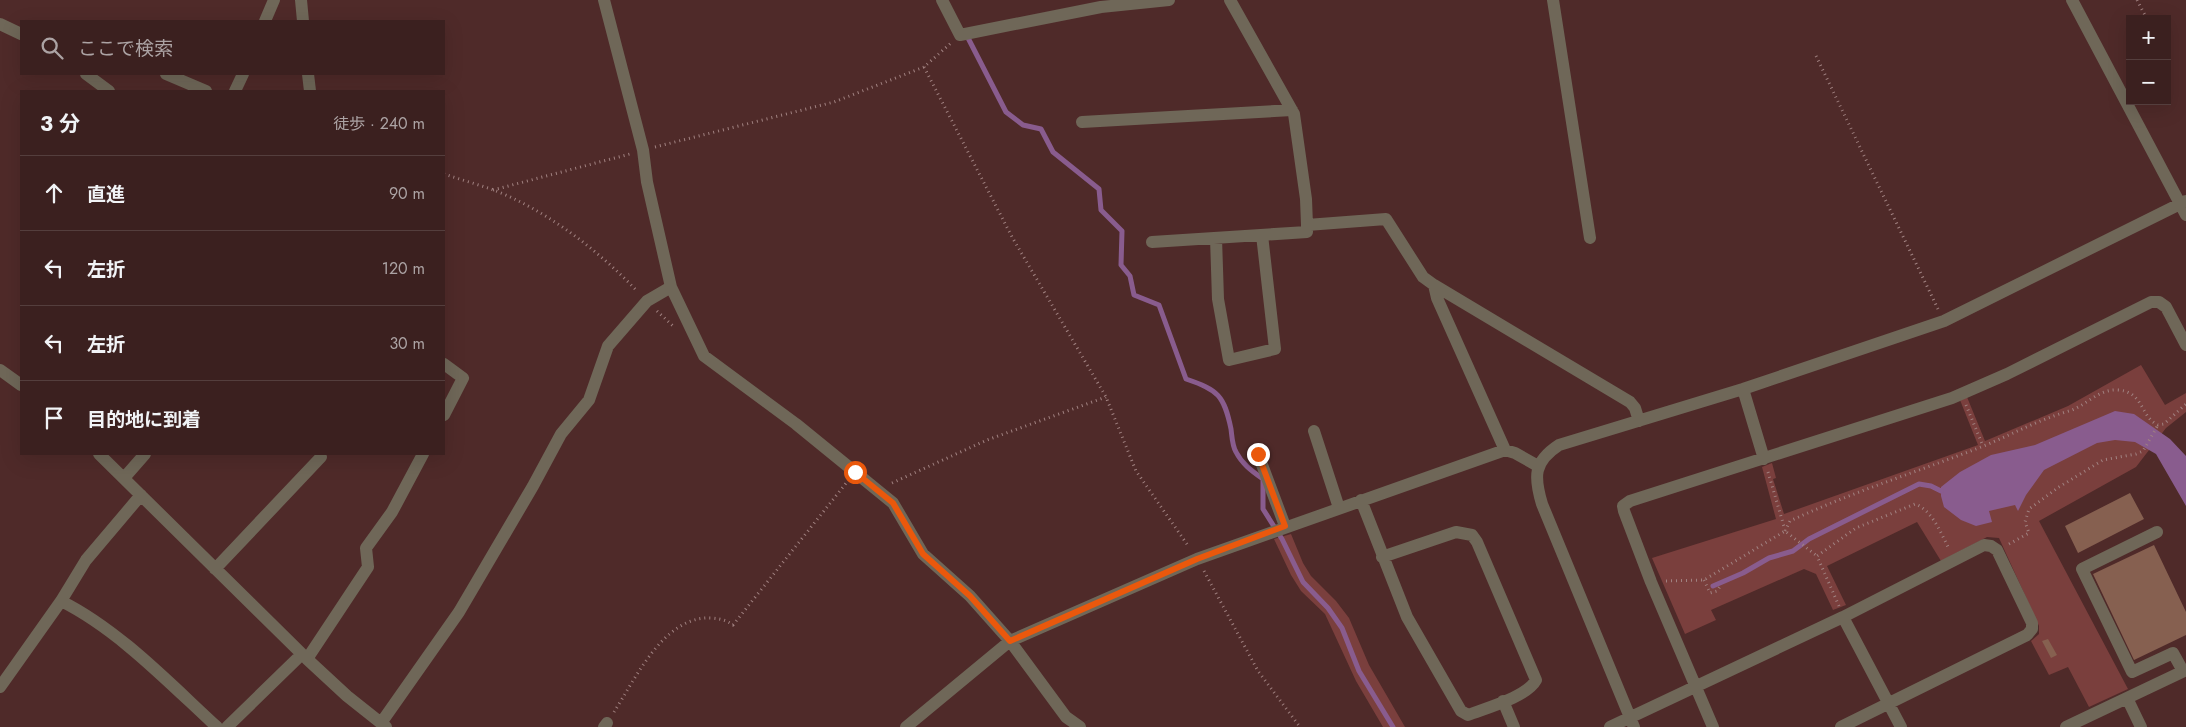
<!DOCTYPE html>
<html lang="ja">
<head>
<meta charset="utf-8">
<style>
  body { margin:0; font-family:Jost,"Noto Sans JP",sans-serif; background:#462d2c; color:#f1f3f6 }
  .controls { position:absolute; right:15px; top:15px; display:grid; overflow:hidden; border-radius:0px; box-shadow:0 5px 20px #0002 }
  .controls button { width:45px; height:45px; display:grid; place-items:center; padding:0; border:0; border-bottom:1px solid #543e3d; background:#3b201f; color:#f1f3f6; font:25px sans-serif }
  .stop { position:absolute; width:15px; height:15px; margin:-11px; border:4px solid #ea580c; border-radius:50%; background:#fff }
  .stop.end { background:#ea580c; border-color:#fff; box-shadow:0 1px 5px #0008 }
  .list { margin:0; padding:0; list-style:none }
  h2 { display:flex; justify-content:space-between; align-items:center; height:65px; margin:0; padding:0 20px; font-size:21px }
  h2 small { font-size:16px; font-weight:400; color:#aca3a4 }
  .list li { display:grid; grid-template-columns:32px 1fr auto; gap:15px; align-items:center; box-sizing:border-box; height:75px; padding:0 20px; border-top:1px solid #543e3d }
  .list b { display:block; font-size:19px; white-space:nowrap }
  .list em { font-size:16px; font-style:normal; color:#aca3a4 }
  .icon { flex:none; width:28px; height:28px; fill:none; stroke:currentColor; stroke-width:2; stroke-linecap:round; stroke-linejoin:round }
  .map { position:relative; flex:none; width:2186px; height:727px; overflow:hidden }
  .search { position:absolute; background:#3b201f; box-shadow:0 5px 20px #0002; left:20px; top:20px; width:425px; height:55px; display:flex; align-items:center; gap:12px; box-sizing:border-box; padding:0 18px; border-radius:0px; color:#aca3a4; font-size:19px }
  .panel { position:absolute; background:#3b201f; box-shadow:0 5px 20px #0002; left:20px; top:90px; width:425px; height:365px; border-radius:0px }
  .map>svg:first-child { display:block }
</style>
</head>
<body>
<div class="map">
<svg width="2186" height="727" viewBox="0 0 2186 727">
  <rect width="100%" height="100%" fill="#4f2a29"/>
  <path fill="#7a3f3d" d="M 2141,365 L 2165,405 L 2186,393 L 2186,412 L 2166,428 L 2136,467 L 2039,521 L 2128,689 L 2089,707 L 2068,667 L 2049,675 L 2031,641 L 2039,634 L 2039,626 L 1999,538 L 1987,537 L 1941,561 L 1917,522 L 1827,566 L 1846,605 L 1833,610 L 1816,574 L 1804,569 L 1711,610 L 1716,620 L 1685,634 L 1652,558 L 1776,519 L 1762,467 L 1772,463 L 1776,478 L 1773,479 L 1784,514 L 1978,445 L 1960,400 L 1967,397 L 1985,441 L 2068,406 Z
    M 1291,534 L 1303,563 L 1311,576 L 1336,601 L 1349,618 L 1369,665 L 1405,727 L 1383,727 L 1356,681 L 1325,614 L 1301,591 L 1291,575 L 1274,539 Z"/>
  <path fill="#895c8e" d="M 2115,411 L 2134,414 L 2170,439 L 2186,456 L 2186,506 L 2156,454 L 2135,442 L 2115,440 L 2097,443 L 2044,470 L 2026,495 L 2018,511 L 2015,505 L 1989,511 L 1992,522 L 1976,526 L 1961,520 L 1944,507 L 1941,496 L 1941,487 L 1960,472 L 1991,455 L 2035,445 Z"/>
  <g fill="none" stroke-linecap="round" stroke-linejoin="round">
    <path stroke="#895c8e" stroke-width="5" d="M 966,34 L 1006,112 L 1023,125 L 1041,129 L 1053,152 L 1099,189 L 1101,210 L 1122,231 L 1121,265 L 1130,276 L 1134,295 L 1159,305 L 1186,379 C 1218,390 1224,395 1231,429 C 1232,436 1232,445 1236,452 C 1242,464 1252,471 1263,479 L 1263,509 L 1282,539 L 1303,582 L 1328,608 L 1342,628 L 1359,671 L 1393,727
      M 1713,586 L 1743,573 L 1769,558 L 1793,551 L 1809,539 L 1919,484 L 1931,486 L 1941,491"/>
  </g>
  <path fill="#866050" d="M 2130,493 L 2144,519 L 2078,553 L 2065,526 Z
    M 2154,545 L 2186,612 L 2186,635 L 2134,660 L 2093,574 Z
    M 2048,639 L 2057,655 L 2051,658 L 2042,641 Z"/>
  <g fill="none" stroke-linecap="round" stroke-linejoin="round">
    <path stroke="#a18281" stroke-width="3" stroke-dasharray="1 4" stroke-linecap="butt" d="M 2137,0 L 2147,19
      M 1816,56 L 1938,309
      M 924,67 L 1012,237 L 1106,397 L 1136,471 L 1189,547
      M 655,147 L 834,102 L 924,67 L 951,43
      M 444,174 C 459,179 476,184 491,189 C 545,209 598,250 637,291
      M 493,190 L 630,154
      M 657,311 L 673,326
      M 1966,405 L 1983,446
      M 1768,472 L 1785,530
      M 892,483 L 987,440 L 1106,397
      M 1785,531 L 1790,521 C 1852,492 1917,472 1981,447 C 2011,435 2038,420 2069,411 C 2086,406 2098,389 2117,390 C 2144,391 2140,417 2158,425 L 2164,424 L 2186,404
      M 2009,544 L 2029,533 L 2025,522 L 2029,509 L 2059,487 L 2103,460 L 2136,454 L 2143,451 L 2158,425
      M 1204,571 L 1258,671 L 1300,727
      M 1704,580 L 1710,593 L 1717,591 L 1721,585
      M 1666,581 L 1704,580 L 1785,531 L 1817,556
      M 1839,606 L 1817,556 L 1856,528 L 1915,504 C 1932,510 1941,533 1949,549
      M 614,712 C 636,678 664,615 712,618 C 721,619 726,620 733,625 L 847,482"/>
    <path stroke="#6f6758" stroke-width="12" d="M 301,0 L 303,21
      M 604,0 L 643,150 L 647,182 L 671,287 L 704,356 L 796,424 L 893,503 L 923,554 L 970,596 L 1010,641 L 1197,559 L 1505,450 L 1515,453 L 1538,466
      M 942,0 L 960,35 L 1101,7 L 1169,0
      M 1230,0 L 1294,114 L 1306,199 L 1307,225 L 1386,219 L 1423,277 L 1434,285 L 1630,402 L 1635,408 L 1639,421
      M 1553,0 L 1590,238
      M 2072,0 L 2186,215
      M 265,21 L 274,0
      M 0,24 L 21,34
      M 86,74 L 109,91
      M 166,74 L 206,91
      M 308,74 L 310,91
      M 235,91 L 243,74
      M 1082,122 L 1292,110
      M 1216,238 L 1218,299 L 1229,360 L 1275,349 L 1262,235
      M 1152,242 L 1307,232 L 1307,225
      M 1434,285 L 1437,298 L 1505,450
      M 444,364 L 463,378 L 444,415
      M 0,370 L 21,385
      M 1743,389 L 1764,459
      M 1314,431 L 1339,508
      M 99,454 L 307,659 L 347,696 L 386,727
      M 1258,454 L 1285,526
      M 124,478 L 145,454
      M 1361,500 L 1407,617 L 1461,711 L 1468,715 C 1486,708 1527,697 1536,680 L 1477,542 L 1472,535 L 1456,532 L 1382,557
      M 2157,532 L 2082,569 L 2132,672 L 2173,653 L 2183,671
      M 215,569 L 321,457
      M 61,601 C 119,630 169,683 217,727
      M 1843,617 L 1901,727
      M 307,659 L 368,567 L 366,548 L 392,512 L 423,454
      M 0,687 L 61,601 L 86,560 L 141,495
      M 2127,698 L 2141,727
      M 1503,701 L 1514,727
      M 381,723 L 459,612 L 533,486 L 561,434 L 589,400 L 608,346 L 647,301 L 671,287
      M 227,727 L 302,654
      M 604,727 L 607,723
      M 906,727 L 1010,641 L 1066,717 L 1080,727
      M 1610,727 L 1843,617 L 1984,545 L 1991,546 L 1997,550 L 2032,623 L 2032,629 L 2027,635 L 1841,727
      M 1634,727 L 1542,504 C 1534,477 1533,462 1559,445 L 1743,389 L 1944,321 L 2186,201
      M 1713,727 L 1651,582 L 1624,511 L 1623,506 L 1630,501 L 1952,398 L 2007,374 L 2151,302 L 2159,302 L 2166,307 L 2186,345
      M 2066,727 L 2186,670"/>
  </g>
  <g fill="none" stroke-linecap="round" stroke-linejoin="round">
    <path stroke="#ea580c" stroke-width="6" d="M 855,472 L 893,503 L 923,554 L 970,596 L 1010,641 L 1197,559 L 1285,526 L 1258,454"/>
  </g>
</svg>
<div class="controls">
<button>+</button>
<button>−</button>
</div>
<div class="stop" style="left:855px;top:472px"></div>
<div class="stop end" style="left:1258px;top:454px"></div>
<div class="search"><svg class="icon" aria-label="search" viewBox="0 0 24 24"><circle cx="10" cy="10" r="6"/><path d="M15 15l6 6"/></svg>ここで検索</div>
<section class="panel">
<h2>3 分<small>徒歩 · 240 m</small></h2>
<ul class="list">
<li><svg class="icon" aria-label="ahead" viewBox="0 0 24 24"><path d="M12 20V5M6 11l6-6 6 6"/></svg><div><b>直進</b></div><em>90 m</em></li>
<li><svg class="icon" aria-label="left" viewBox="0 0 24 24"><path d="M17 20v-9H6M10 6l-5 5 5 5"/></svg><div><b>左折</b></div><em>120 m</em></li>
<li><svg class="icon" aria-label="left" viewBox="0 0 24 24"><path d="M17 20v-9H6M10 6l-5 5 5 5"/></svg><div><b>左折</b></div><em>30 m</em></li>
<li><svg class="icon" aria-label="arrive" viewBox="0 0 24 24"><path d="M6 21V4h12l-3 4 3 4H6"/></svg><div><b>目的地に到着</b></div></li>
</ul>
</section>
</div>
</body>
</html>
